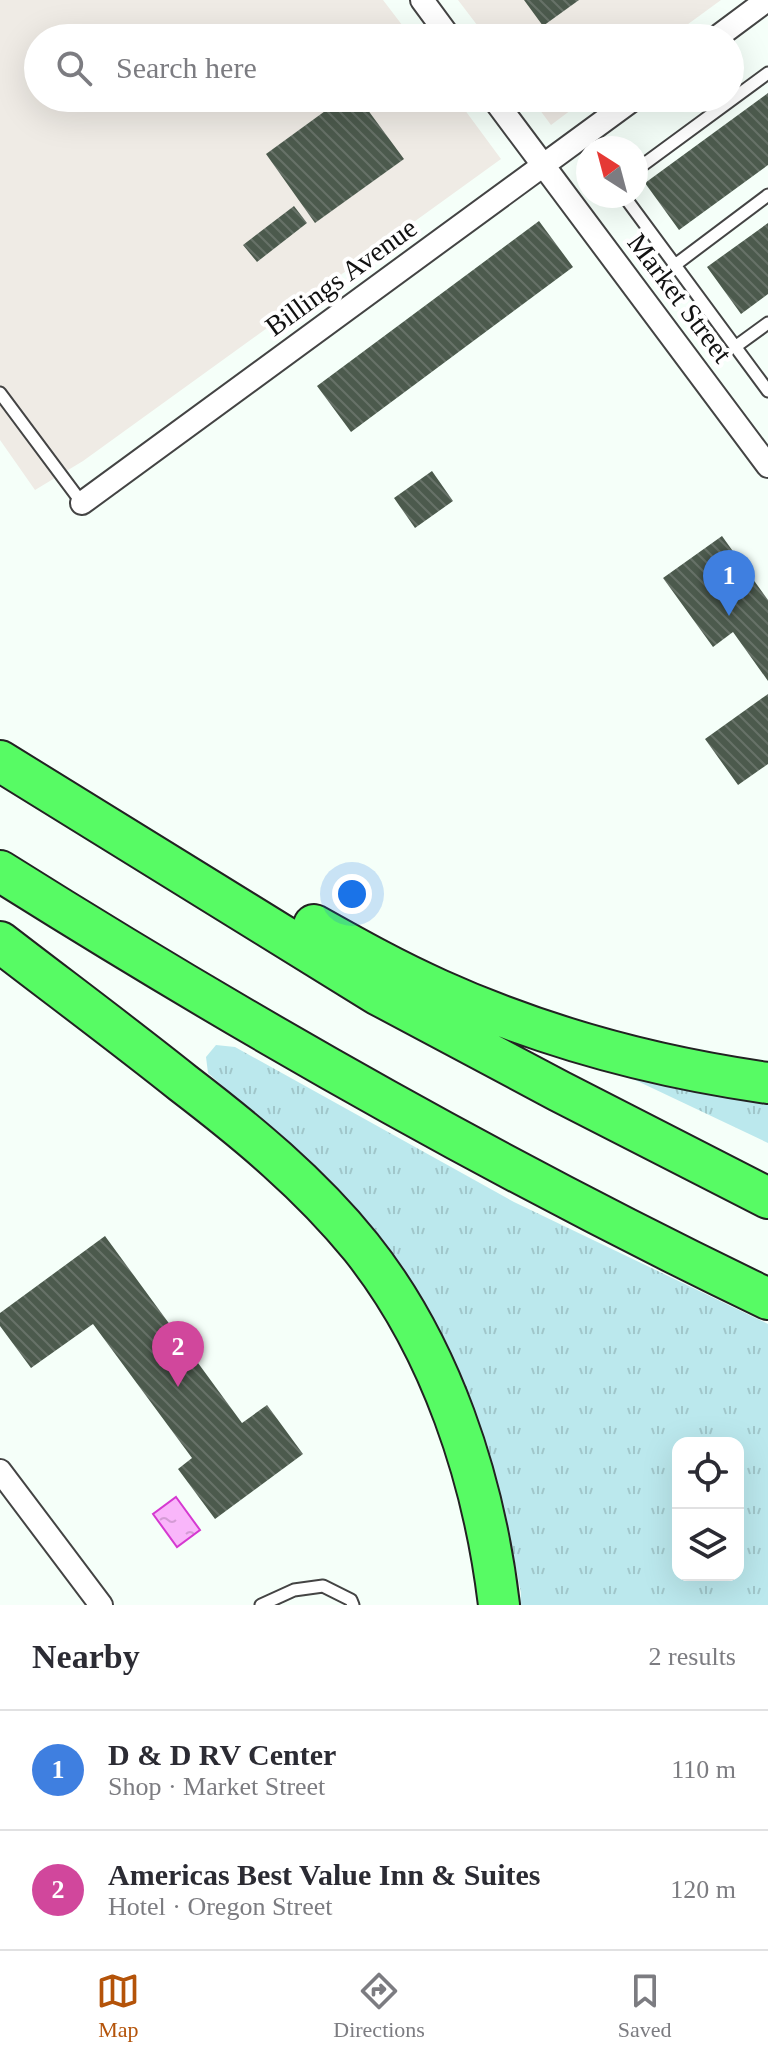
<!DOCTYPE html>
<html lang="en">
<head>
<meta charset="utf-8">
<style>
  body { margin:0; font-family:Georgia,serif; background:#f7f7f7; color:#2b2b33 }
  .controls { position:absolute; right:24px; bottom:24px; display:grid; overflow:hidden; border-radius:16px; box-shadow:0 8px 32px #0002 }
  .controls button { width:72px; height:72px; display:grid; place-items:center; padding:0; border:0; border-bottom:2px solid #e1e1e2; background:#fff; color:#2b2b33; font:40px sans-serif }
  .compass { position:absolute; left:576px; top:136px; width:72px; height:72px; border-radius:50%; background:#fff; box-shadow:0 8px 32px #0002; rotate:324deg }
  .you { position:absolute; left:352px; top:894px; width:28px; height:28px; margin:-20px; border:6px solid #fff; border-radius:50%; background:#1a73e8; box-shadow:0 0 0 12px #1a73e833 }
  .badge { display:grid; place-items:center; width:52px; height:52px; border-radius:50%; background:#b45309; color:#fff; font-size:26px; font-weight:700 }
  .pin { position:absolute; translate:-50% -66px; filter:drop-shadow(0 2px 4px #0008) }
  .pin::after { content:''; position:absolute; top:42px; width:28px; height:24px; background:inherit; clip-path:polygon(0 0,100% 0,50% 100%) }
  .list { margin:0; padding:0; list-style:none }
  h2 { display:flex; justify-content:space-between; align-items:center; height:104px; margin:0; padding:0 32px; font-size:34px }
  h2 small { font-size:26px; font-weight:400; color:#7c7c81 }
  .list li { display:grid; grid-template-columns:52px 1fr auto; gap:24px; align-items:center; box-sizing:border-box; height:120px; padding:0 32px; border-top:2px solid #e1e1e2 }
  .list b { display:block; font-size:30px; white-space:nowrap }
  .list p { margin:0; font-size:26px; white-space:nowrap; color:#7c7c81 }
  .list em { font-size:26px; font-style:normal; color:#7c7c81 }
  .icon { flex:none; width:44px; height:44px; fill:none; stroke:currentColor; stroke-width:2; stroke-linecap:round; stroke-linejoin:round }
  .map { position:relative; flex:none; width:768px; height:1605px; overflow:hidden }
  .search { position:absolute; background:#fff; box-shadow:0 8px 32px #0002; left:24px; right:24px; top:24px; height:88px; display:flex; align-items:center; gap:20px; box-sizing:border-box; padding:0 28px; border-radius:44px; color:#7c7c81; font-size:30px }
  .sheet { height:344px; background:#fff }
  nav { display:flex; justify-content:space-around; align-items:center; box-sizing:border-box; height:112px; border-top:2px solid #e1e1e2; background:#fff; font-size:22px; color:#7c7c81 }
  nav a { display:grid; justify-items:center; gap:4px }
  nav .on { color:#b45309 }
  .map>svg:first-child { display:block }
</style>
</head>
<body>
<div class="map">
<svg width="768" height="1605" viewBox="0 0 768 1605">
  <defs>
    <pattern id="grass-tufts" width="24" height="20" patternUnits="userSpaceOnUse" patternTransform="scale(2)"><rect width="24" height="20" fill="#bbe8ed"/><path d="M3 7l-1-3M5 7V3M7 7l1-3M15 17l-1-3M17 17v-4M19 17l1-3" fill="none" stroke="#a0c6ca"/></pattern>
    <pattern id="water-ripples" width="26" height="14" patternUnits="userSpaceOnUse" patternTransform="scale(2)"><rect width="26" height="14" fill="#f9b6fa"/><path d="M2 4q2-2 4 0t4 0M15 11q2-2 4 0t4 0" fill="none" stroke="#d49bd5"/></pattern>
    <pattern id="building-back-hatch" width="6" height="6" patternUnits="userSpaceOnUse" patternTransform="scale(2)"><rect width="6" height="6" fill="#4c5a4d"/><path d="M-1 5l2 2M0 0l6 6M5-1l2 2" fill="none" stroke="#677268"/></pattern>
  </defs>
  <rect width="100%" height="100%" fill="#f5fff9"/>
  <path fill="#efebe5" d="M 0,0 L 383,0 L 412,38 L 38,38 L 38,98 L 456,98 L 501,159 L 83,461 L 35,490 L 0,440 Z
    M 458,0 L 721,0 L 669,38 L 487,38 Z
    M 531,98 L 587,98 L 551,125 Z"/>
  <path fill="url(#grass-tufts)" fill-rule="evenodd" d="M 216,1045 L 235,1047 L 514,1202 L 768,1324 L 768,1605 L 520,1605 L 521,1593 L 507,1523 L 478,1424 L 428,1309 L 365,1222 L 316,1169 L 208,1073 L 206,1057 ZM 678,1443 L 738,1443 L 738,1575 L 678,1575 Z
    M 614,1070 L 695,1091 L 768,1103 L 768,1143 Z"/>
  <path fill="url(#water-ripples)" stroke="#d539d1" stroke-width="2" d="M 176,1497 L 200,1530 L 177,1547 L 153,1514 Z"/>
  <path fill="url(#building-back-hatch)" d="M 524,0 L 579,0 L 543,26 Z
    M 768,93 L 768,165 L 679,230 L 645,183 Z
    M 343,98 L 359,98 L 404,159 L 315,223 L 266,154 Z
    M 294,206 L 307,223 L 257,262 L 243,245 Z
    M 539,221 L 573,267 L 351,432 L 317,386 Z
    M 768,223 L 768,294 L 741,314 L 707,267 Z
    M 432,471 L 453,501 L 415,528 L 394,498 Z
    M 722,536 L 768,600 L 768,681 L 733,632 L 713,647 L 663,578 Z
    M 768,694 L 768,764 L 738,785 L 705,739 Z
    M 105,1236 L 242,1423 L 267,1405 L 303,1454 L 215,1519 L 178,1469 L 192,1458 L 93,1324 L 31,1368 L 0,1326 L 0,1313 Z"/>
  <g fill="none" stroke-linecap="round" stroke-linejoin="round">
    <g stroke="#444" stroke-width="15">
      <path id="lane" d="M 636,170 L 768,73
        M 624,196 L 768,391
        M 675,265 L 768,195
        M 735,347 L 768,323
        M 0,393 L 82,503
        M 261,1605 L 294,1590 L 323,1586 L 351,1600 L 353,1605"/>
    </g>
    <g stroke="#444" stroke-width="26">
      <path id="street" d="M 422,0 L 450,38
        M 716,38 L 767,0
        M 493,98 L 768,466
        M 82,503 L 635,98
        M 0,1471 L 101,1605"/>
    </g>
    <g stroke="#222" stroke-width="44">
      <path id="highway" d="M 0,761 L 377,994 L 559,1091 L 768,1198
        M 0,871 C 248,1027 504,1172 768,1299
        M 314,925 C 355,948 396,971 439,990 C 543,1037 655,1067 768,1083
        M 0,942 C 61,989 123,1035 183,1083 C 247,1132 310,1184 361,1247 C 441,1347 484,1479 499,1605"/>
    </g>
    <use href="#lane" stroke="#fff" stroke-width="11"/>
    <use href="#street" stroke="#fff" stroke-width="22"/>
    <use href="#highway" stroke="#57fb64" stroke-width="40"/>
  </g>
  <g text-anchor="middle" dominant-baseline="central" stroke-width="8" stroke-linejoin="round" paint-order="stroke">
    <g font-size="28" fill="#111" stroke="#fff">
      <text transform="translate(341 277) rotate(-36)">Billings Avenue</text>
      <text transform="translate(680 298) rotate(53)">Market Street</text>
    </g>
  </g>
</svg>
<div class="controls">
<button><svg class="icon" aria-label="locate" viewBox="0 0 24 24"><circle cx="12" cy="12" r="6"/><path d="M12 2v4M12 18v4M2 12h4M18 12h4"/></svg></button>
<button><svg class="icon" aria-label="layers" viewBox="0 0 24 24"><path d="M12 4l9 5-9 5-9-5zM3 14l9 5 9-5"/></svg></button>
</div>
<svg class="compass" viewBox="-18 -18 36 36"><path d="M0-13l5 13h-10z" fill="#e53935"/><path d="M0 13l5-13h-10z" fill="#7c7c81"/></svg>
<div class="you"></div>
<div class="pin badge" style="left:729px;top:616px;background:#3f7fe0">1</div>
<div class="pin badge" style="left:178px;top:1387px;background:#d1479c">2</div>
<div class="search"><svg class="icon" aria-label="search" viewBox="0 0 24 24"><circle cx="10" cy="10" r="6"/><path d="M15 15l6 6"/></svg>Search here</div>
</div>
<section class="sheet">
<h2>Nearby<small>2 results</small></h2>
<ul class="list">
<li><span class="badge" style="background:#3f7fe0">1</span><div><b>D &amp; D RV Center</b><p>Shop · Market Street</p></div><em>110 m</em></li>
<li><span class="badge" style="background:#d1479c">2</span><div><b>Americas Best Value Inn &amp; Suites</b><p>Hotel · Oregon Street</p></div><em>120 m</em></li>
</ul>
</section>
<nav>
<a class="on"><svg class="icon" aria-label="map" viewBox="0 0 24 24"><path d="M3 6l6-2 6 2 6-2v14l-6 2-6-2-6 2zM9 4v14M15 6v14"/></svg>Map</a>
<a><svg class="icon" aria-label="directions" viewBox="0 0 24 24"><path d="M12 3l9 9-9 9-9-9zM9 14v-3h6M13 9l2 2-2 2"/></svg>Directions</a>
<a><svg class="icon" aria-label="saved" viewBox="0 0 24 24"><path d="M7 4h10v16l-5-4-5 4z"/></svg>Saved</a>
</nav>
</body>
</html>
